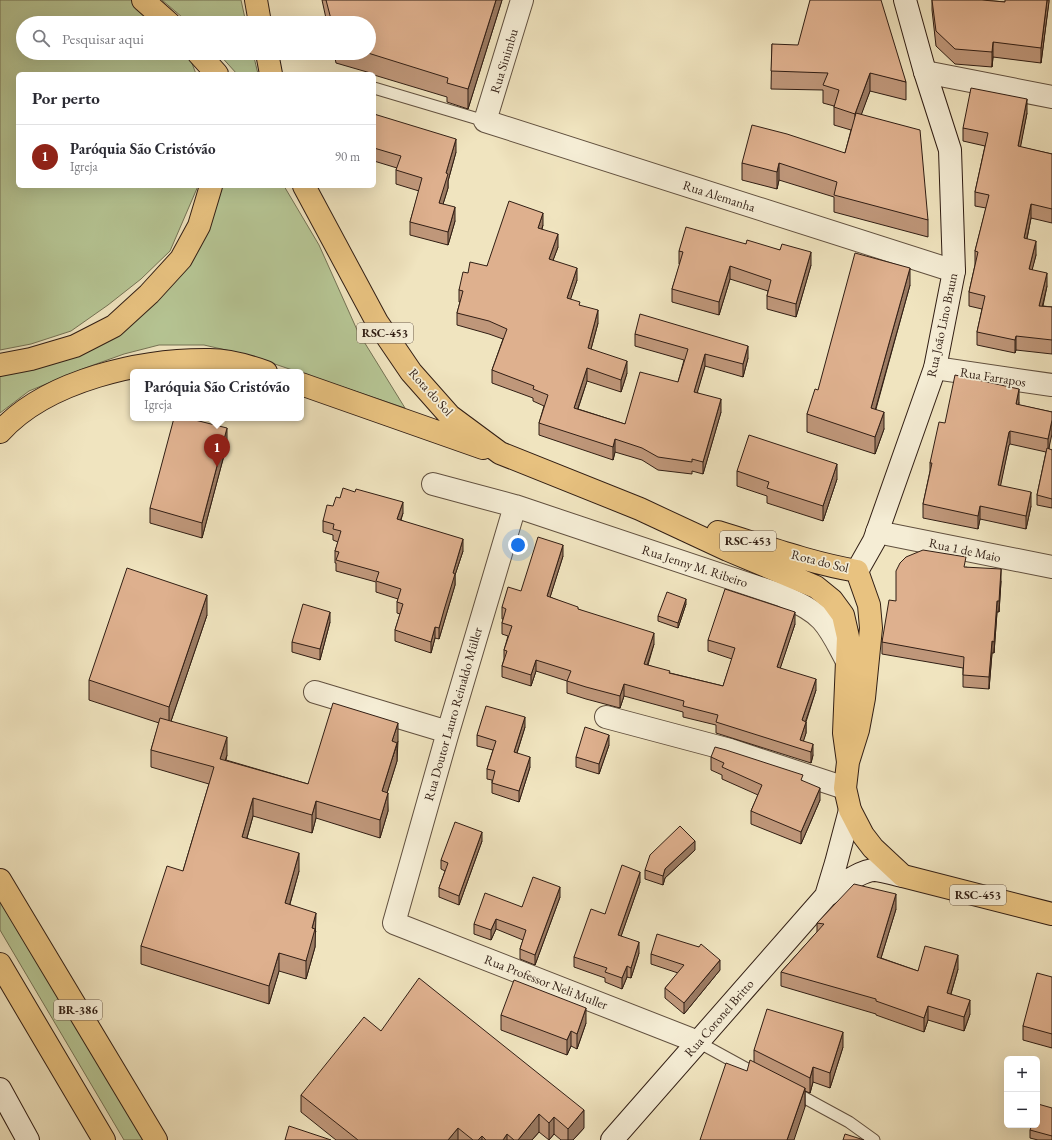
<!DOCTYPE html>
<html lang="pt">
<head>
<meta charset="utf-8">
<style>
  body { margin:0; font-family:"EB Garamond",serif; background:#f7f7f7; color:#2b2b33 }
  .controls { position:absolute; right:12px; bottom:12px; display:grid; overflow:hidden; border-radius:6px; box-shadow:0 4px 16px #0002 }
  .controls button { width:36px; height:36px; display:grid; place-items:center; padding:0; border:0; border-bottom:1px solid #e1e1e2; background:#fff; color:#2b2b33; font:20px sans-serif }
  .you { position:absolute; left:518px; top:545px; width:14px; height:14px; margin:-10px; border:3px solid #fff; border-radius:50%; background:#1a73e8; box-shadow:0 0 0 6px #1a73e833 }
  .badge { display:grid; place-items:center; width:26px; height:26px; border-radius:50%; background:#8f2418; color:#fff; font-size:13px; font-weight:700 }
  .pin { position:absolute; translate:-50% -33px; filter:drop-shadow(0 1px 2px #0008) }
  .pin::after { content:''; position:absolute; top:21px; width:14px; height:12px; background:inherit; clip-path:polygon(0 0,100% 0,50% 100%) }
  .popup { position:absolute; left:130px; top:369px; width:174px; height:52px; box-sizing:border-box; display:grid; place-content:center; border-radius:6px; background:#fff; filter:drop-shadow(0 1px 3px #0005); font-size:13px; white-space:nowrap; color:#7c7c81 }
  .popup b { font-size:15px; color:#2b2b33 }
  .popup::after { content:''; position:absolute; left:50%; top:100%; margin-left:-8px; border:8px solid transparent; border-top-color:#fff }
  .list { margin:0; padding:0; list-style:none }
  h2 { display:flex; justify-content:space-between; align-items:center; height:52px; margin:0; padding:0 16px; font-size:17px }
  h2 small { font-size:13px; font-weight:400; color:#7c7c81 }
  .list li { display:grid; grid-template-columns:26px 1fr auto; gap:12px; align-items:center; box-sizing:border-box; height:64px; padding:0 16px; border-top:1px solid #e1e1e2 }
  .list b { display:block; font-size:15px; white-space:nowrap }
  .list p { margin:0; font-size:13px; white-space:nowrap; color:#7c7c81 }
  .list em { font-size:13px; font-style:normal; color:#7c7c81 }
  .icon { flex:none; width:22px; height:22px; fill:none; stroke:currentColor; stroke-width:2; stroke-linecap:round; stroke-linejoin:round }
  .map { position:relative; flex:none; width:1052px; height:1140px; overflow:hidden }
  .search { position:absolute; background:#fff; box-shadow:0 4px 16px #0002; left:16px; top:16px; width:360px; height:44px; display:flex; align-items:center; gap:10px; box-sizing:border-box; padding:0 14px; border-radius:22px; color:#7c7c81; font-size:15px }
  .panel { position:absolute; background:#fff; box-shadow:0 4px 16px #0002; left:16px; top:72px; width:360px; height:116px; border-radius:6px }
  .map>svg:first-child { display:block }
</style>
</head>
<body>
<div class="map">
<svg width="1052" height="1140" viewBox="0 0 1052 1140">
  <rect width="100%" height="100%" fill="#f0e4bf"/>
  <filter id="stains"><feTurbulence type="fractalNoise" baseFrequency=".005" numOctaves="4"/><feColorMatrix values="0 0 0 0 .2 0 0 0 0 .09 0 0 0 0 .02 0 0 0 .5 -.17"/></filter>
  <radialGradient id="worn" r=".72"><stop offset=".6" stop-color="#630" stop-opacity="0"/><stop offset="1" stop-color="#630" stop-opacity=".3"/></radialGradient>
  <path fill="#b6c594" stroke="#747254" d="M 0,0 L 134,0 L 160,23 L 23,23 L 23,53 L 186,53 L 190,58 L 196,74 L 18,74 L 18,186 L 198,186 L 170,251 L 141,279 L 108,305 L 71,331 L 31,344 L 0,350 Z
    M 162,0 L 241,0 L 246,23 L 189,23 Z
    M 218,53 L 253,53 L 258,74 L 237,74 Z
    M 220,186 L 284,186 L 319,245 L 358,332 L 405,408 L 248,355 L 204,345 L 159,345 L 124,354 L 85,368 L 29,391 L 0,413 L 0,373 L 118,329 Z
    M 0,894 L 147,1140 L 124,1140 L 0,930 Z"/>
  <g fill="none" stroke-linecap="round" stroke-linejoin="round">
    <g stroke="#61503f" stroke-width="13">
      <path id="lane" d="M 374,88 L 485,121
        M 698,1042 L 760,1076
        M 792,1091 L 849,1122 L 874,1140"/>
    </g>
    <g stroke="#61503f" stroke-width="24">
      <path id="street" d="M 522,0 L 485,121 L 954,271
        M 925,72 L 1052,97
        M 935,368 L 1052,385
        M 433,484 L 515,506 L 781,595 C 795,602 811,608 822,620 C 833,632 840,649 848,663
        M 515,506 L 448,732 L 394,923 L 698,1042
        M 877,532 L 1052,567
        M 315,692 L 448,732
        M 606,717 L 730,750 L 845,788"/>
    </g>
    <g stroke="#311e14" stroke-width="24">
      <path id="secondary" d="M 857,571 L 874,541 L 935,368 L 954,271 L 950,150 L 925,72 L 905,0
        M 826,896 L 836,863 L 850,810
        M 0,1089 L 28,1140
        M 612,1140 L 826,896 C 838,888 861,869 876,870 C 885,871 894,874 903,876"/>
    </g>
    <g stroke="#311e14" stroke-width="24">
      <path id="highway" d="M 143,0 L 169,23
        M 256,0 L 260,23
        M 198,53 L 217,74
        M 267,53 L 271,74
        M 304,186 L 377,322 L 411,372 L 450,416 L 500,453 L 640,509 L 728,550 L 816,587 L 832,600 L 843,615 L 848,637 L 844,733 L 848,762
        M 0,365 L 31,359 L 75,346 L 114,326 L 149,294 L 181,259 L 199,226 L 211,186
        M 301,384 L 483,448
        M 0,432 C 47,380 142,359 210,360 C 229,360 249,366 266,372
        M 718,532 C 764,546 810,563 857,571
        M 857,571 L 869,605 L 871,628 L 864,698 L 858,730 L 848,762 L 845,788 L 850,810 L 863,835 L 873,848 L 903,876 L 1052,914
        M 0,880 L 156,1140
        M 0,964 L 104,1140"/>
    </g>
    <use href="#lane" stroke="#f5edd5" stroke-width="11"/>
    <use href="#street" stroke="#f5edd5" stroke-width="22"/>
    <use href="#secondary" stroke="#f5edd5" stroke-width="22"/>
    <use href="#highway" stroke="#e8c280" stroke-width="22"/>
  </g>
  <path fill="#bf977a" stroke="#311e14" d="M 322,0 L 502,0 L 468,109 L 447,102 L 447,97 L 374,75 L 374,74 L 336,63 L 334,53 L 369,53 L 369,23 L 327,23 Z
    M 932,0 L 982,0 L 1005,2 L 1049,0 L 1041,63 L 993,57 L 992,67 L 955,64 L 936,46 L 932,10 Z
    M 772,44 L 906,82 L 906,100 L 870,91 L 861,114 L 928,220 L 928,237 L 834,212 L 834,197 L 779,180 L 777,189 L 742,180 L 742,163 L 845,153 L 851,130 L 834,125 L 834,106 L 823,103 L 823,90 L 771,89 Z
    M 1027,113 L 1020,147 L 1052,154 L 1052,223 L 1031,218 L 1027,239 L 1036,255 L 1032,269 L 1047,286 L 1043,306 L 1052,307 L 1052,354 L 1016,350 L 1015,353 L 977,345 L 977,332 L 982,309 L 969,306 L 969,292 L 975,265 L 975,251 L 986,208 L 975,206 L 975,192 L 985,146 L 963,141 L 963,128 Z
    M 374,114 L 456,152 L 448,181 L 448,188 L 443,204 L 455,221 L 448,245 L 410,235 L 410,222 L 419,191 L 396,184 L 396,170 L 397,168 L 374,161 Z
    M 543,225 L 542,229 L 558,247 L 553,260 L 577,280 L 570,299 L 580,306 L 598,323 L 591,349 L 627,373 L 621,392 L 587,381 L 578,409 L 625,424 L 678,382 L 684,360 L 635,346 L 635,334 L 748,358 L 743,377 L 705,366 L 697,392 L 721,412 L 703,474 L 692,471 L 692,474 L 658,470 L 642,460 L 615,452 L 613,460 L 539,435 L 539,423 L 544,406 L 533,401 L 533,398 L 492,383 L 492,370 L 503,339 L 489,334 L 457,325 L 457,313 L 460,302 L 459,302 L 459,290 L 468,273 L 487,266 Z
    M 746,244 L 780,250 L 811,265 L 796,317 L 767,309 L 767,296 L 768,291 L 730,279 L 719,315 L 672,302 L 672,289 L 680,264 L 679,264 L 679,251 Z
    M 910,285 L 876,409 L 884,429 L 875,454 L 807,432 L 807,414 L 818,390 Z
    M 1019,402 L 1019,405 L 1052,412 L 1049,449 L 1052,450 L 1052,508 L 1037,505 L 1037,495 L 1046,452 L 1010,444 L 1009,445 L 1000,486 L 1031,506 L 1026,529 L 980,519 L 978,529 L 923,518 L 923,504 L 930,471 L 930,463 L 945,423 Z
    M 227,444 L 202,538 L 150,523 L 150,508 Z
    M 737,471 L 837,479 L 823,521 L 767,503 L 767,496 L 737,486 Z
    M 333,506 L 403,513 L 401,520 L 463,551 L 455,575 L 455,585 L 439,639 L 435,638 L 431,653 L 395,641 L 395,630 L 400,614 L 397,613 L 397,602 L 398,599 L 376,592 L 376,582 L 336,571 L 336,563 L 335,563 L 335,551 L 338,542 L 333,540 L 333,535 L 323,532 L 323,521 Z
    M 563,556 L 550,597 L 578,609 L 654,644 L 648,665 L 670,673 L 723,686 L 732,659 L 708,651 L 708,640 L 795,624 L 780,668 L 816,690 L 806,722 L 806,733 L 803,741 L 813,755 L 811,763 L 716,733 L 716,725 L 683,717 L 683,712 L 624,696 L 620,708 L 586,699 L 567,693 L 567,681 L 536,671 L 531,686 L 502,677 L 502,666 L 504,659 L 504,650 L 508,636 L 502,634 L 502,623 L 503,619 L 502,619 L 502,607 Z
    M 966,567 L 1001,581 L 999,612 L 997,612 L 994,653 L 992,653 L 989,689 L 963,687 L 963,668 L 882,654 L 882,642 L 896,601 Z
    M 686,604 L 678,628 L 658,621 L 658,616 Z
    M 207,615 L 171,721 L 227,755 L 226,760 L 308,784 L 398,741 L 397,761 L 387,793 L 388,811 L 380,838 L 316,818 L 312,833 L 253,816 L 247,838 L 299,871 L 290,904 L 316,931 L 315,934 L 315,947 L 306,979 L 279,971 L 269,1004 L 141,964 L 141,946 L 183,871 L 209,784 L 151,767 L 151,750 L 159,723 L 89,700 L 89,680 Z
    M 330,622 L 320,660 L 292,652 L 292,642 Z
    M 525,727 L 517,753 L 530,767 L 519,802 L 492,793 L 492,780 L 487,779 L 487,769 L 493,750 L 477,746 L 477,735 Z
    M 609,745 L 599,774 L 576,767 L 576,757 Z
    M 711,757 L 803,781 L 820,800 L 801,844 L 751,824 L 751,811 L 758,795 L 722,779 L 722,775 L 711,770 Z
    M 482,841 L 459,905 L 439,897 L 439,888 L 445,871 L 441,869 L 441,860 Z
    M 695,850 L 665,878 L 663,885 L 645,879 L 645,870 Z
    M 640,882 L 621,936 L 639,953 L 631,978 L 627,977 L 622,989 L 605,982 L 605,978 L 574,967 L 574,957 L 605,914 Z
    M 560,897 L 535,965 L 520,959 L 520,949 L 523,940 L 496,929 L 491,940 L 474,934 L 474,924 L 522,907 Z
    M 896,909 L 881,958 L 918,971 L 958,969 L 951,994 L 970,1014 L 964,1031 L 928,1020 L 924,1032 L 876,1015 L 876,1014 L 781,986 L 781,972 L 817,932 L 817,923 Z
    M 699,947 L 720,970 L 684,1014 L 665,998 L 665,988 L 678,973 L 651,964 L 651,954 Z
    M 1052,977 L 1052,1048 L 1023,1040 L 1023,1026 Z
    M 501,1015 L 586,1023 L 577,1049 L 571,1046 L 567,1055 L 501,1030 Z
    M 381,1031 L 584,1128 L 573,1140 L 561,1140 L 554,1134 L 549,1140 L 539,1132 L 532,1140 L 336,1140 L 301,1112 L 301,1095 Z
    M 843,1047 L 830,1088 L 813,1082 L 810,1093 L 805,1091 L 805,1107 L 747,1071 L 754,1062 L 754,1050 Z
    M 1052,1108 L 1052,1140 L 1038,1140 L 1030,1138 L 1030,1130 Z"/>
  <path fill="#9b7b63" stroke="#311e14" d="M 496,0 L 502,0 L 468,109 L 468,89 Z
    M 1047,0 L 1049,0 L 1049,2 L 1041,63 L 1041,48 Z
    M 993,42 L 993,57 L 992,67 L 992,52 Z
    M 870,73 L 870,91 L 855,132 L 855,114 Z
    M 1027,99 L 1027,113 L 1018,160 L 1018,146 Z
    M 456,139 L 456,152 L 448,181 L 448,188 L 439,217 L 439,203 L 446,173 Z
    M 779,163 L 779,180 L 777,189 L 777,172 Z
    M 1031,204 L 1031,218 L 1024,252 L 1024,238 Z
    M 455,207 L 455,221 L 448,245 L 448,232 Z
    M 543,213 L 543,225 L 538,240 L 538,228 Z
    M 558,234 L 558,247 L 549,271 L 549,259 Z
    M 1036,241 L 1036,255 L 1029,282 L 1029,269 Z
    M 811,252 L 811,265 L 796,317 L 796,304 Z
    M 730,266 L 730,279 L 719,315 L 719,302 Z
    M 577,268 L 577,280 L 567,310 L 567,298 Z
    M 910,268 L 910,285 L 871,425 L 871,408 Z
    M 1047,273 L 1047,286 L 1039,320 L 1039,306 Z
    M 598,310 L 598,323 L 588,360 L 588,348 Z
    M 1016,336 L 1016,350 L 1015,353 L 1015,340 Z
    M 748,346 L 748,358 L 743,377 L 743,364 Z
    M 705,354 L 705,366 L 694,404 L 694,392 Z
    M 627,361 L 627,373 L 621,392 L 621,380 Z
    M 587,368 L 587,381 L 574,420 L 574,408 Z
    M 1019,389 L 1019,402 L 1016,417 L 1016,404 Z
    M 721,399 L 721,412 L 703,474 L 703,462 Z
    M 884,412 L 884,429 L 875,454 L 875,437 Z
    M 1052,420 L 1052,434 L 1048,452 L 1048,439 Z
    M 227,428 L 227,444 L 202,538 L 202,523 Z
    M 1010,431 L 1010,444 L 1009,445 L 998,498 L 998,485 L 1009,432 Z
    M 615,439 L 615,452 L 613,460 L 613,447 Z
    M 837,464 L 837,479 L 823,521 L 823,506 Z
    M 1031,492 L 1031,506 L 1026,529 L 1026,516 Z
    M 403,502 L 403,513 L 397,530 L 397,519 Z
    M 980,506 L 980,519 L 978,529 L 978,516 Z
    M 463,539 L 463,551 L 455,575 L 455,585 L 439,639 L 439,628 L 453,573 Z
    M 563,545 L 563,556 L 547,607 L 547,596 Z
    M 1001,569 L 1001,581 L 999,612 L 999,601 Z
    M 207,595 L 207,615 L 169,727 L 169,707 Z
    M 686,599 L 686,604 L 678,628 L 678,623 Z
    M 997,601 L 997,612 L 994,653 L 994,642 Z
    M 330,612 L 330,622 L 320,660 L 320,649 Z
    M 795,612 L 795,624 L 777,678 L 777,667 Z
    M 435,627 L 435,638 L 431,653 L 431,642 Z
    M 654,633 L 654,644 L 644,675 L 644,664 Z
    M 992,641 L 992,653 L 989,689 L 989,677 Z
    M 536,660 L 536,671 L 531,686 L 531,675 Z
    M 816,679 L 816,690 L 802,732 L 802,720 Z
    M 624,684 L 624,696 L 620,708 L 620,696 Z
    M 525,717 L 525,727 L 514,762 L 514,752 Z
    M 806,722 L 806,733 L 801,749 L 800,740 Z
    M 398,723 L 398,741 L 392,759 L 392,741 Z
    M 609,735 L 609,745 L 599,774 L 599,764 Z
    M 227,737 L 227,755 L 220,776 L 220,759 Z
    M 397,743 L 397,761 L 382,809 L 382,791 Z
    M 813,744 L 813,755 L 811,763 L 811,752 Z
    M 530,757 L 530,767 L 519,802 L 519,791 Z
    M 820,788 L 820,800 L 801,844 L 801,832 Z
    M 388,793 L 388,811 L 380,838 L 380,820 Z
    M 253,798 L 253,816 L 242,855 L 242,837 Z
    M 316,801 L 316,818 L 312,833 L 312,815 Z
    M 482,832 L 482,841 L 459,905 L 459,896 Z
    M 695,841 L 695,850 L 665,878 L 663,885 L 663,876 L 665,869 Z
    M 299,853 L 299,871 L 285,921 L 285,903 Z
    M 640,872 L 640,882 L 618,945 L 618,935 Z
    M 560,887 L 560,897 L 535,965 L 535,955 Z
    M 896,894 L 896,909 L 877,971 L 877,957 Z
    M 316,913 L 315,947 L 306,979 L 306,961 L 312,928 Z
    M 496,919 L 496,929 L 491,940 L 491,930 Z
    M 639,942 L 639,953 L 631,978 L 631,968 Z
    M 279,953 L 279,971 L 269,1004 L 269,986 Z
    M 958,955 L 958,969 L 947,1007 L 947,993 Z
    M 720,960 L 720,970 L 684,1014 L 684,1003 Z
    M 627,966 L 627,977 L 622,989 L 622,978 Z
    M 970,1000 L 970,1014 L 964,1031 L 964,1017 Z
    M 928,1006 L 928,1020 L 924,1032 L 924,1018 Z
    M 586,1008 L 586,1023 L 577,1049 L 577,1034 Z
    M 571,1031 L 571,1046 L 567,1055 L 567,1040 Z
    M 843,1032 L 843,1047 L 830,1088 L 830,1073 Z
    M 813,1067 L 813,1082 L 810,1093 L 810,1078 Z
    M 805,1088 L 805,1107 L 794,1140 L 787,1140 Z
    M 584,1110 L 584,1128 L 573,1140 L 568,1140 L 568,1129 Z
    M 539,1114 L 539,1132 L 532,1140 L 518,1140 Z
    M 554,1117 L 554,1134 L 549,1140 L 549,1123 Z
    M 458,1128 L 458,1140 L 448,1140 Z
    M 507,1134 L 507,1140 L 503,1140 Z
    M 482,1136 L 482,1140 L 478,1140 Z"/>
  <path fill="#deb08e" stroke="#311e14" d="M 326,0 L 496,0 L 468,89 L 447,83 L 448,78 L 368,53 L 369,53 L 369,23 L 332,23 Z
    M 810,0 L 881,0 L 906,82 L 870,73 L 855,114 L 834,107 L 839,90 L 823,85 L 828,73 L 771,71 L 772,44 L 798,45 Z
    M 932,0 L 982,0 L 1005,2 L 1005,0 L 1047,0 L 1041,48 L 993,42 L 992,52 L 955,49 L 936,31 Z
    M 971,88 L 1027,99 L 1018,146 L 1052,154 L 1052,209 L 1031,204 L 1024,238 L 1036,241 L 1029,269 L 1047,273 L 1039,306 L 1052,307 L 1052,340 L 1016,336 L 1015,340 L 977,332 L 985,296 L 969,292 L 978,252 L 975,251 L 989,195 L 975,192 L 988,133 L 963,128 Z
    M 856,113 L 920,130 L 928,220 L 834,195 L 837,182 L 779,163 L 777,172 L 742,163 L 752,125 L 787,134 L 845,153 Z
    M 374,114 L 456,139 L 446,173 L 448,174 L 439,203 L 455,207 L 448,232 L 410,222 L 422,178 L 396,170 L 401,156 L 374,148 Z
    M 509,201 L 543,213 L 538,228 L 558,234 L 549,259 L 577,268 L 567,298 L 580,302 L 579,305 L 598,310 L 588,348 L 627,361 L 621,380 L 587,368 L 574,408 L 625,424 L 640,372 L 678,382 L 688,349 L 635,334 L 640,314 L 748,346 L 743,364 L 705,354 L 694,392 L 721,399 L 703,462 L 692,459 L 692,462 L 658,457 L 642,448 L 615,439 L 613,447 L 539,423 L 548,395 L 533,389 L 534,386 L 492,370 L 507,329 L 489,321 L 457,313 L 463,291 L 459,290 L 463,272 L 468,273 L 470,262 L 487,266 Z
    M 686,227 L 746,244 L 747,240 L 780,250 L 782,244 L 811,252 L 796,304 L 767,296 L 771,280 L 730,266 L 719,302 L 672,289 L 683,252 L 679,251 Z
    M 855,253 L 910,268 L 871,408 L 884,412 L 875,437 L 807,414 L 815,389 L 818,390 Z
    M 955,375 L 1019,389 L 1016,404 L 1052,412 L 1052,420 L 1048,439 L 1010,431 L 1009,432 L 998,485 L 1031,492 L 1026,516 L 980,506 L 978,516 L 923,504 L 932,463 L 930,463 L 939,422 L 945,423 Z
    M 174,418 L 187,418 L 227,428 L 202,523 L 150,508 Z
    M 749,435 L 837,464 L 823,506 L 767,488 L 769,482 L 737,471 Z
    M 1047,448 L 1052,450 L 1052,499 L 1037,495 Z
    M 343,488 L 355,492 L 356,489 L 403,502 L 397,519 L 463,539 L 453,573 L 455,574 L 444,610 L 439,628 L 435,627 L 431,642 L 395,630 L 403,604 L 397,602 L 401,589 L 376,581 L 379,572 L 336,560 L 339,552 L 335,551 L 341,531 L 333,529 L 334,524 L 323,521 L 327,505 L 333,506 L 336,497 L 340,498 Z
    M 538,537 L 563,545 L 547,596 L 578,607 L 578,609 L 654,633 L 644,664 L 670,671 L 669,673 L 723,686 L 735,648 L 708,640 L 725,589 L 795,612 L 777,667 L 816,679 L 802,720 L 806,722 L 800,740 L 813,744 L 811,752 L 716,722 L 718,715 L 683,706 L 684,701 L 624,684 L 620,696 L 586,687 L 567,681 L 571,671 L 536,660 L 531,675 L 502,666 L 507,651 L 504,650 L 512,626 L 502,623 L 506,609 L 502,607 L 508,587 L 521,591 Z
    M 923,550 L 966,557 L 964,567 L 1001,569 L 999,601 L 997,601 L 994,642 L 992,641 L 989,677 L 963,675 L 964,657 L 882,642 L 889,600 L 896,601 L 896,571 L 900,563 L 906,557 Z
    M 127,568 L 207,595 L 169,707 L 89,680 Z
    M 667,592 L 686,599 L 678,623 L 658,616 Z
    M 303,604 L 330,612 L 320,649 L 292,642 Z
    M 333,703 L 398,723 L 392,741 L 397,743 L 382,791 L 388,793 L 380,820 L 316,801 L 312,815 L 253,798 L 242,837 L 299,853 L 285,903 L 316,913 L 312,928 L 315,929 L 306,961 L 279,953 L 269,986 L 141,946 L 167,866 L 183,871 L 214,767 L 151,750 L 160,718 L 227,737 L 220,759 L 308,784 Z
    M 486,706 L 525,717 L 514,752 L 530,757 L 519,791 L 492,783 L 495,771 L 487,769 L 496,741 L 477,735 Z
    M 585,727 L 609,735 L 599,764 L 576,757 Z
    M 715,747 L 726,750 L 803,775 L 801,780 L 820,788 L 801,832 L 751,811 L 762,785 L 722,767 L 724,763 L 711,757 Z
    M 455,822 L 482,832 L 459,896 L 439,888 L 448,863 L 441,860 Z
    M 680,826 L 695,841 L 665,869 L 663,876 L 645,870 L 650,855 Z
    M 622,865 L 640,872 L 618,935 L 639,942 L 631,968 L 627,966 L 622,978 L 605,972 L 607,968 L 574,957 L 591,909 L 605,914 Z
    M 533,877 L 560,887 L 535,955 L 520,949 L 526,930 L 496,919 L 491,930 L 474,924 L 485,893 L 522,907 Z
    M 854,884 L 896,894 L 877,957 L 918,971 L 925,946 L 958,955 L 947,993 L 970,1000 L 964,1017 L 928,1006 L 924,1018 L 876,1001 L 876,999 L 781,972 L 824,924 L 817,923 Z
    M 657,934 L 699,947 L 701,944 L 720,960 L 684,1003 L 665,988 L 684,965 L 651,954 Z
    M 1037,973 L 1052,977 L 1052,1034 L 1023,1026 Z
    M 419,978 L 584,1110 L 568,1129 L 554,1117 L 549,1123 L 539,1114 L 518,1140 L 514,1140 L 507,1134 L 503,1140 L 486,1140 L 482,1136 L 478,1140 L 473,1140 L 458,1128 L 448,1140 L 358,1140 L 301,1095 L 364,1017 L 381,1031 Z
    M 514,980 L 586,1008 L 577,1034 L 571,1031 L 567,1040 L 501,1015 Z
    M 767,1009 L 843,1032 L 830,1073 L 813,1067 L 810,1078 L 754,1050 Z
    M 750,1060 L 805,1088 L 787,1140 L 700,1140 L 726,1063 L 747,1071 Z
    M 1038,1104 L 1052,1108 L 1052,1136 L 1030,1130 L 1032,1125 L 1037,1125 Z
    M 289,1126 L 331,1140 L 285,1140 Z
    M 845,1134 L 864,1140 L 843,1140 Z"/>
  <g text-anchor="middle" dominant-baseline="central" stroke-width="3.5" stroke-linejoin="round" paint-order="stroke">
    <g fill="#f5edd5" stroke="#6c5c4e" stroke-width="1">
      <rect x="357" y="323" width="56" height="20" rx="3"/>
      <rect x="720" y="531" width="56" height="20" rx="3"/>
      <rect x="950" y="885" width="56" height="20" rx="3"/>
      <rect x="54" y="1000" width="48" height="20" rx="3"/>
    </g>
    <g font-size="12" font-weight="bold" fill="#311e14">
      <text x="385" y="333">RSC-453</text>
      <text x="748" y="541">RSC-453</text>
      <text x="978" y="895">RSC-453</text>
      <text x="78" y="1010">BR-386</text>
    </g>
    <g font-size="13" fill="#311e14" stroke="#f5edd5">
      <text transform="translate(504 61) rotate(-73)">Rua Sinimbu</text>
      <text transform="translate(719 196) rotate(18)">Rua Alemanha</text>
      <text transform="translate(942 325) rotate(-78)">Rua João Lino Braun</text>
      <text transform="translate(993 377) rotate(9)">Rua Farrapos</text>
      <text transform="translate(431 392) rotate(48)">Rota do Sol</text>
      <text transform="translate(965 550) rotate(12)">Rua 1 de Maio</text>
      <text transform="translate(820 561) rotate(14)">Rota do Sol</text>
      <text transform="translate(695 566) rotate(18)">Rua Jenny M. Ribeiro</text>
      <text transform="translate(453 714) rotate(-74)">Rua Doutor Lauro Reinaldo Müller</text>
      <text transform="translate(546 982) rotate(21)">Rua Professor Neli Muller</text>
      <text transform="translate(719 1018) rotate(-49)">Rua Coronel Britto</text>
    </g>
  </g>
  <rect width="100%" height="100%" filter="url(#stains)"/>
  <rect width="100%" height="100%" fill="url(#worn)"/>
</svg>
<div class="controls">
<button>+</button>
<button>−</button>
</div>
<div class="you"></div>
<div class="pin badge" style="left:217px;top:467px">1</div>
<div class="popup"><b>Paróquia São Cristóvão</b>Igreja</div>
<div class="search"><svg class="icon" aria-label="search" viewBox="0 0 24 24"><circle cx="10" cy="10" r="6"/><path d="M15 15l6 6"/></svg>Pesquisar aqui</div>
<section class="panel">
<h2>Por perto<small></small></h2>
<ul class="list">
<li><span class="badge">1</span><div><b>Paróquia São Cristóvão</b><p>Igreja</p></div><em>90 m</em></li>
</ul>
</section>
</div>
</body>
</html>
